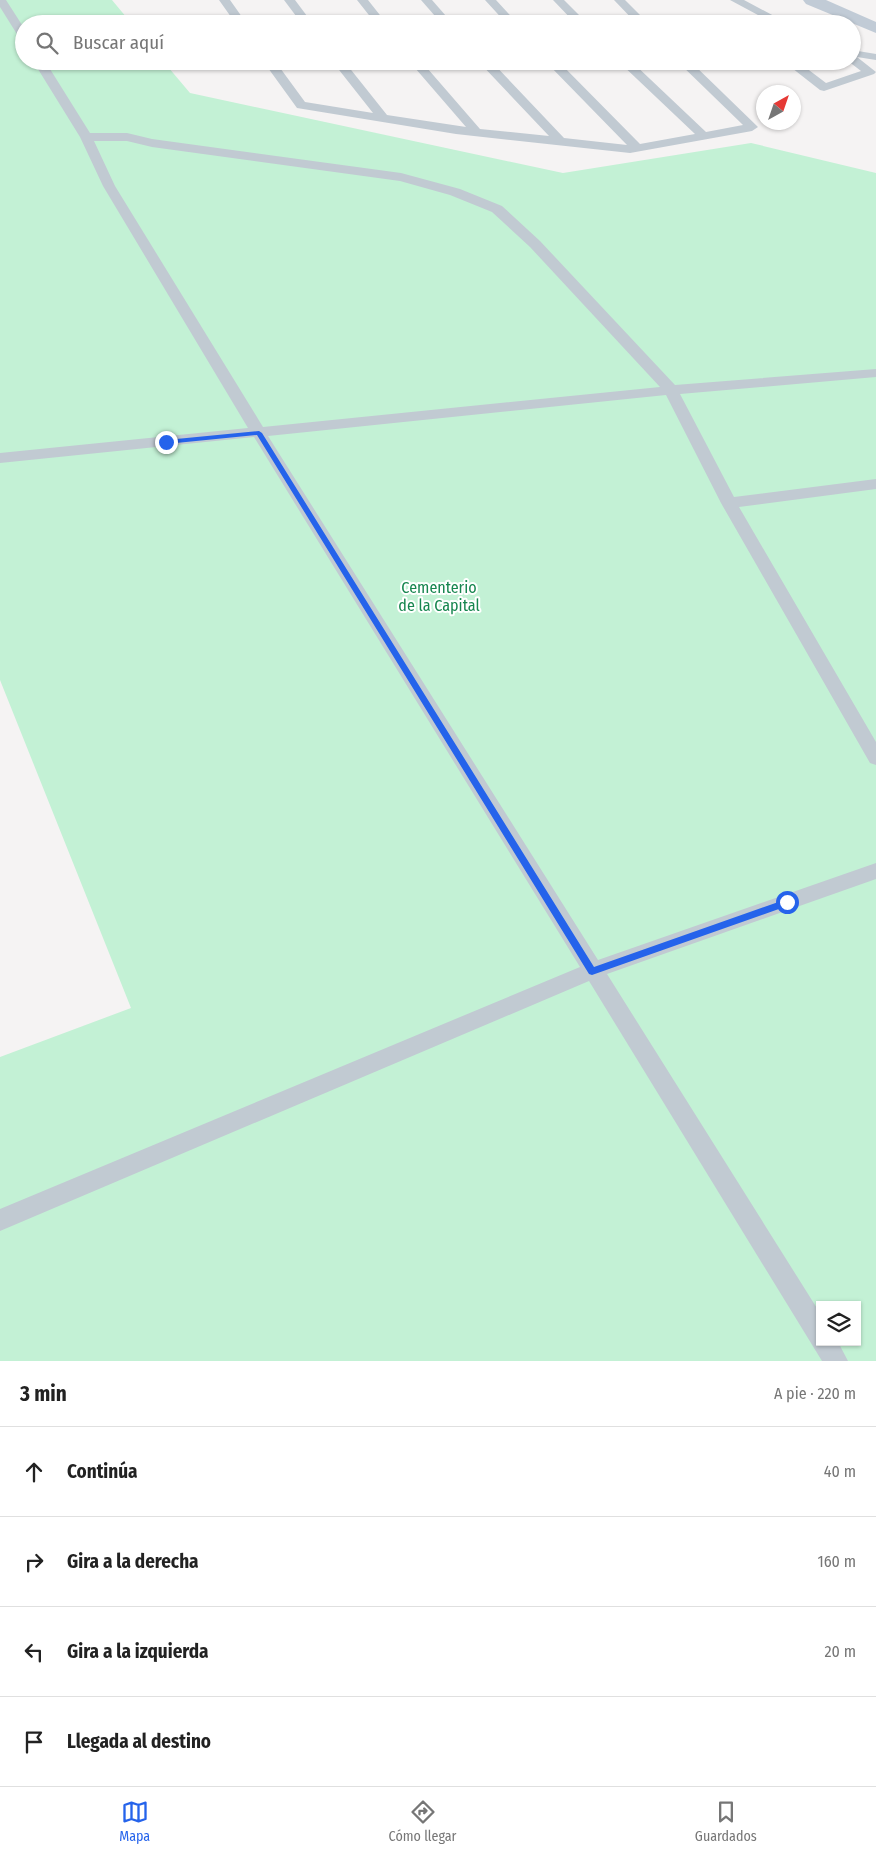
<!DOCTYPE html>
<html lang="es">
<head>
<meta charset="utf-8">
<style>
  body { margin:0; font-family:"Fira Sans Condensed",sans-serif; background:#f2f2f2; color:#222 }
  .controls { position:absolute; right:15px; bottom:15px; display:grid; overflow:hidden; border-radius:0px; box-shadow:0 1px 4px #0004 }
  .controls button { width:45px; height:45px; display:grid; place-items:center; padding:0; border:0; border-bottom:1px solid #e0e0e0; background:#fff; color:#222; font:25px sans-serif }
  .compass { position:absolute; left:756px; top:85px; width:45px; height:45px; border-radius:50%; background:#fff; box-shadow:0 1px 4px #0004; rotate:40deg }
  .stop { position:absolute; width:15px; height:15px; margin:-11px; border:4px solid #2563eb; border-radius:50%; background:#fff }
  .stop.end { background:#2563eb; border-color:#fff; box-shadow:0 1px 5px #0008 }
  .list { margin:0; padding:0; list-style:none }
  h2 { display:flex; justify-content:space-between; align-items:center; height:65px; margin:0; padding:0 20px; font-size:21px }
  h2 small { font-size:16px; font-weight:400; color:#767676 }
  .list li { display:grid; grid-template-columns:32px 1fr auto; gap:15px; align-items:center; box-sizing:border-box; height:90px; padding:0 20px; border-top:1px solid #e0e0e0 }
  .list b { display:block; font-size:19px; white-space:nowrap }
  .list em { font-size:16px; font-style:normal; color:#767676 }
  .icon { flex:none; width:28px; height:28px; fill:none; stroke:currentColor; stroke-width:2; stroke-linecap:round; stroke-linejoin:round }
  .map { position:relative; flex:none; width:876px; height:1361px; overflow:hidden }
  .search { position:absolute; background:#fff; box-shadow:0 1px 4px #0004; left:15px; right:15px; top:15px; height:55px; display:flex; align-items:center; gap:12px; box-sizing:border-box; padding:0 18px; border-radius:28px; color:#767676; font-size:19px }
  .sheet { height:425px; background:#fff }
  nav { display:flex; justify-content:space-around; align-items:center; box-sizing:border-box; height:70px; border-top:1px solid #e0e0e0; background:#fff; font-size:14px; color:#767676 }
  nav a { display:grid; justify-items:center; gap:2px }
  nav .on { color:#2563eb }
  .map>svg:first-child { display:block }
</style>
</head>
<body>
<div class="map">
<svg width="876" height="1361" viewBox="0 0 876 1361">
  <rect width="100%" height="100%" fill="#f5f3f3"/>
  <path fill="#c3f1d5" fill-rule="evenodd" d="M 0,0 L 112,0 L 132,24 L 24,24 L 24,61 L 163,61 L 190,93 L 563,173 L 751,143 L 876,173 L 876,1361 L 0,1361 L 0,1057 L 131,1008 L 0,680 ZM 820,1305 L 857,1305 L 857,1342 L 820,1342 Z"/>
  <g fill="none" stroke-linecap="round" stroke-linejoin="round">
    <path fill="#c1cad2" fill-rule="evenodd" d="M 0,0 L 6,0 L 24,28 L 24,40 L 20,39 L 0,7 Z
      M 219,0 L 230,0 L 247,24 L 236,24 Z
      M 284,0 L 295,0 L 313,24 L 302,24 Z
      M 357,0 L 368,0 L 387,24 L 376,24 Z
      M 421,0 L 432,0 L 453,24 L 442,24 Z
      M 485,0 L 496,0 L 518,24 L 507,24 Z
      M 553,0 L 564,0 L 588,24 L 576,24 Z
      M 614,0 L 625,0 L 649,24 L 637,24 Z
      M 730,0 L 744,0 L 789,24 L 775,24 Z
      M 852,50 L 876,54 L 876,60 L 857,57 L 876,72 L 874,74 L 824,91 L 820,90 L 783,61 L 797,61 L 826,83 L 861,71 L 848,61 L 852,61 Z
      M 33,61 L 45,61 L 90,133 L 127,133 L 152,139 L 401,173 L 460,189 L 502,206 L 540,241 L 675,385 L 876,369 L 876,377 L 680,394 L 734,497 L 876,479 L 876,489 L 739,507 L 876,742 L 876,765 L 870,763 L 721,503 L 666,395 L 268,436 L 598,960 L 876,863 L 876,879 L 607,974 L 820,1313 L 820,1342 L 838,1342 L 848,1361 L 822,1361 L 589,981 L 0,1231 L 0,1209 L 580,967 L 254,437 L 0,463 L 0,453 L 248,428 L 103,186 L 80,137 ZM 94,141 L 127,141 L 152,147 L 400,181 L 450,195 L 492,212 L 530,247 L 660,387 L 263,427 L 115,186 Z
      M 263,61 L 275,61 L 305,102 L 373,113 L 332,61 L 344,61 L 387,115 L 466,127 L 409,61 L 421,61 L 480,129 L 549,136 L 478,61 L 491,61 L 564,138 L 627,145 L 545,61 L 558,61 L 640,144 L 695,134 L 618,61 L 631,61 L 706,132 L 743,125 L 677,61 L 690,61 L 758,127 L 752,131 L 630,153 L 456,134 L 297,108 Z"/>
    <path fill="#c1cbd6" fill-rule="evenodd" d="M 803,0 L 826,0 L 876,22 L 876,33 L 806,4 Z"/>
  </g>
  <path fill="#2563eb" d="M 259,431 L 262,433 L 594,967 L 787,899 L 790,900 L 790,905 L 592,975 L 589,974 L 257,435 L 166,444 L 163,442 L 166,440 Z"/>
  <g text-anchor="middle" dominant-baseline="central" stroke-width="4" stroke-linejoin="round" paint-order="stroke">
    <g font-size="16" fill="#17864f" stroke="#fff">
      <text x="439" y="587">Cementerio<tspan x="439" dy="18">de la Capital</tspan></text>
    </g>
  </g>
</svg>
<div class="controls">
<button><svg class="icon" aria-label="layers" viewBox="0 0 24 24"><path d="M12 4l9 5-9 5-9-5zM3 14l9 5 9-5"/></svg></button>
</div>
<svg class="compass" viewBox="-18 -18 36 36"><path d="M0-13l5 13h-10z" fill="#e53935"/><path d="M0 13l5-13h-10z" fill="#767676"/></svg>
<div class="stop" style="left:787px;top:902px"></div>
<div class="stop end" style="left:166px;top:442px"></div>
<div class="search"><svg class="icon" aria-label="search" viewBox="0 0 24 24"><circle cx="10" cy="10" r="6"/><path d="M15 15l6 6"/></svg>Buscar aquí</div>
</div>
<section class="sheet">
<h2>3 min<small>A pie · 220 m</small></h2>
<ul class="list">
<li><svg class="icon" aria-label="ahead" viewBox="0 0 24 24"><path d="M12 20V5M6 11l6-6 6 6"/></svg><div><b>Continúa</b></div><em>40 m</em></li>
<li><svg class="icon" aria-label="right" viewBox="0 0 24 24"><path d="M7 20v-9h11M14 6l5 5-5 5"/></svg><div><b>Gira a la derecha</b></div><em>160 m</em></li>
<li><svg class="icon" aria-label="left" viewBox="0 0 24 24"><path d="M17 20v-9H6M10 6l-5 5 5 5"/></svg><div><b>Gira a la izquierda</b></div><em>20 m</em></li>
<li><svg class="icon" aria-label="arrive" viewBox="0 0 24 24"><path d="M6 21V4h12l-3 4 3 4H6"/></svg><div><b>Llegada al destino</b></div></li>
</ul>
</section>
<nav>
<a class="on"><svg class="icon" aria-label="map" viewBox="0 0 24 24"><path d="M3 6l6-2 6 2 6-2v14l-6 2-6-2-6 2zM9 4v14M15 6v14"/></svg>Mapa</a>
<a><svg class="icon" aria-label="directions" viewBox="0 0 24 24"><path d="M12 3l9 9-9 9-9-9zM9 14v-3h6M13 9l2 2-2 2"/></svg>Cómo llegar</a>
<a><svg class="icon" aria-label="saved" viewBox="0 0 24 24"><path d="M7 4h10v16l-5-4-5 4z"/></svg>Guardados</a>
</nav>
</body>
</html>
